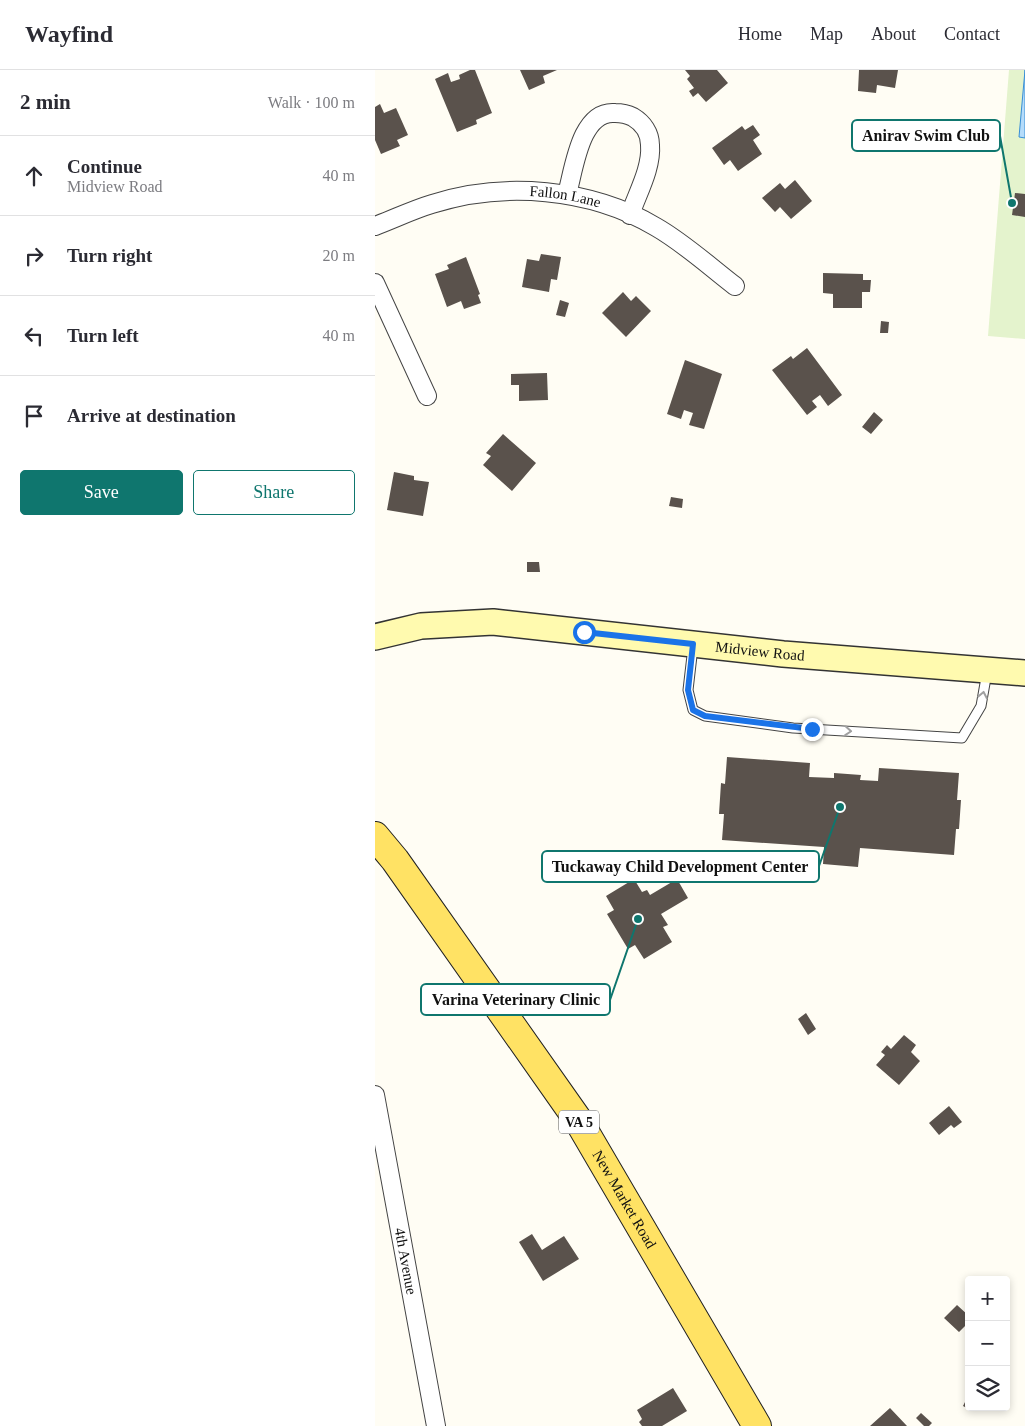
<!DOCTYPE html>
<html lang="en">
<head>
<meta charset="utf-8">
<style>
  body { margin:0; font-family:"Times New Roman",serif; background:#f2f2f3; color:#2b2b33 }
  .controls { position:absolute; right:15px; bottom:15px; display:grid; overflow:hidden; border-radius:5px; box-shadow:0 2px 8px #0003 }
  .controls button { width:45px; height:45px; display:grid; place-items:center; padding:0; border:0; border-bottom:1px solid #e1e1e2; background:#fff; color:#2b2b33; font:25px sans-serif }
  .stop { position:absolute; width:15px; height:15px; margin:-11px; border:4px solid #1a73e8; border-radius:50%; background:#fff }
  .stop.end { background:#1a73e8; border-color:#fff; box-shadow:0 1px 5px #0008 }
  .list { margin:0; padding:0; list-style:none }
  h2 { display:flex; justify-content:space-between; align-items:center; height:65px; margin:0; padding:0 20px; font-size:21px }
  h2 small { font-size:16px; font-weight:400; color:#7c7c81 }
  .list li { display:grid; grid-template-columns:32px 1fr auto; gap:15px; align-items:center; box-sizing:border-box; height:80px; padding:0 20px; border-top:1px solid #e1e1e2 }
  .list b { display:block; font-size:19px; white-space:nowrap }
  .list p { margin:0; font-size:16px; white-space:nowrap; color:#7c7c81 }
  .list em { font-size:16px; font-style:normal; color:#7c7c81 }
  .actions { display:flex; gap:10px; padding:15px 20px }
  .actions a { flex:1; padding:11px 0; border:1px solid #0f766e; border-radius:5px; text-align:center; font-size:18px; color:#0f766e }
  .actions .main { background:#0f766e; color:#fff }
  .icon { flex:none; width:28px; height:28px; fill:none; stroke:currentColor; stroke-width:2; stroke-linecap:round; stroke-linejoin:round }
  .map { position:relative; flex:none; width:650px; height:1356px; overflow:hidden }
  header { display:flex; align-items:center; gap:30px; box-sizing:border-box; height:70px; padding:0 25px; background:#fff; border-bottom:1px solid #e1e1e2 }
  header strong { font-size:24px }
  nav { display:flex; gap:28px; margin-inline-start:auto; font-size:18px }
  main { display:flex }
  aside { flex:1; background:#fff }
  .map>svg:first-child { display:block }
</style>
</head>
<body>
<header>
<strong>Wayfind</strong>
<nav><a>Home</a><a>Map</a><a>About</a><a>Contact</a></nav>
</header>
<main>
<aside>
<h2>2 min<small>Walk · 100 m</small></h2>
<ul class="list">
<li><svg class="icon" aria-label="ahead" viewBox="0 0 24 24"><path d="M12 20V5M6 11l6-6 6 6"/></svg><div><b>Continue</b><p>Midview Road</p></div><em>40 m</em></li>
<li><svg class="icon" aria-label="right" viewBox="0 0 24 24"><path d="M7 20v-9h11M14 6l5 5-5 5"/></svg><div><b>Turn right</b></div><em>20 m</em></li>
<li><svg class="icon" aria-label="left" viewBox="0 0 24 24"><path d="M17 20v-9H6M10 6l-5 5 5 5"/></svg><div><b>Turn left</b></div><em>40 m</em></li>
<li><svg class="icon" aria-label="arrive" viewBox="0 0 24 24"><path d="M6 21V4h12l-3 4 3 4H6"/></svg><div><b>Arrive at destination</b></div></li>
</ul>
<div class="actions"><a class="main">Save</a><a>Share</a></div>
</aside>
<div class="map">
<svg width="650" height="1356" viewBox="0 0 650 1356">
  <rect width="100%" height="100%" fill="#fffdf4"/>
  <path fill="#e4f3cd" d="M 634,0 L 650,0 L 650,269 L 613,266 Z"/>
  <path fill="#b5dcfa" stroke="#388ed5" d="M 650,0 L 650,68 L 644,67 Z"/>
  <path fill="#5a524c" d="M 95,0 L 100,0 L 117,43 L 101,50 L 102,54 L 82,62 L 60,9 L 73,3 L 76,12 L 85,9 L 84,5 Z
    M 145,0 L 182,0 L 168,6 L 170,13 L 154,20 Z
    M 310,0 L 342,0 L 353,13 L 331,32 L 323,23 L 318,27 L 314,21 L 319,18 L 312,9 L 315,6 Z
    M 484,0 L 523,0 L 520,18 L 502,15 L 501,23 L 483,21 Z
    M 5,34 L 9,43 L 21,38 L 33,65 L 22,70 L 25,76 L 6,84 L 0,70 L 0,37 Z
    M 378,55 L 385,65 L 378,70 L 387,84 L 363,101 L 355,90 L 349,95 L 337,78 L 367,56 L 370,60 Z
    M 420,110 L 437,131 L 416,149 L 405,137 L 400,142 L 387,128 L 405,113 L 410,119 Z
    M 640,123 L 650,124 L 650,147 L 637,145 Z
    M 166,184 L 186,187 L 182,210 L 176,209 L 174,222 L 147,217 L 152,189 L 164,191 Z
    M 91,187 L 105,224 L 103,225 L 106,233 L 89,239 L 86,231 L 72,237 L 60,204 L 74,199 L 72,195 Z
    M 448,203 L 488,204 L 488,210 L 496,210 L 495,222 L 487,222 L 487,238 L 458,238 L 458,224 L 448,223 Z
    M 248,222 L 256,231 L 261,226 L 276,241 L 251,267 L 227,243 Z
    M 185,230 L 194,233 L 190,247 L 181,245 Z
    M 506,251 L 514,252 L 513,263 L 505,263 Z
    M 432,278 L 467,325 L 453,336 L 445,325 L 437,331 L 442,337 L 432,345 L 397,300 L 416,286 L 418,289 Z
    M 310,290 L 347,304 L 329,359 L 314,355 L 318,343 L 309,340 L 306,349 L 292,344 Z
    M 172,303 L 173,330 L 144,331 L 144,315 L 136,315 L 136,304 Z
    M 499,342 L 508,350 L 496,364 L 487,357 Z
    M 128,364 L 161,393 L 137,421 L 108,395 L 116,386 L 111,383 Z
    M 19,402 L 39,406 L 39,410 L 54,412 L 48,446 L 12,440 Z
    M 296,427 L 308,429 L 307,438 L 294,436 Z
    M 152,492 L 164,492 L 165,502 L 152,502 Z
    M 352,687 L 435,693 L 434,707 L 459,708 L 459,703 L 486,705 L 485,710 L 503,711 L 504,698 L 584,703 L 582,730 L 586,730 L 584,759 L 581,759 L 579,785 L 485,778 L 483,797 L 448,794 L 449,777 L 347,770 L 349,744 L 344,744 L 346,713 L 350,714 Z
    M 259,809 L 267,822 L 272,820 L 275,825 L 302,809 L 313,828 L 286,844 L 293,855 L 288,857 L 297,872 L 269,889 L 260,875 L 253,879 L 232,844 L 239,840 L 231,826 Z
    M 431,943 L 441,959 L 433,965 L 423,949 Z
    M 529,965 L 541,975 L 536,982 L 545,991 L 524,1015 L 501,995 L 510,985 L 506,982 L 512,975 L 516,979 Z
    M 574,1036 L 587,1052 L 579,1058 L 576,1055 L 564,1065 L 554,1053 Z
    M 157,1164 L 167,1180 L 189,1166 L 204,1189 L 168,1211 L 144,1172 Z
    M 582,1235 L 594,1246 L 594,1252 L 584,1262 L 569,1248 Z
    M 298,1318 L 312,1341 L 287,1356 L 267,1356 L 264,1352 L 267,1349 L 262,1340 Z
    M 594,1324 L 594,1337 L 600,1337 L 598,1341 L 588,1336 Z
    M 515,1338 L 532,1356 L 495,1356 Z
    M 546,1343 L 557,1353 L 554,1356 L 549,1356 L 541,1348 Z"/>
  <g fill="none" stroke-linecap="round" stroke-linejoin="round">
    <g stroke="#444" stroke-width="11">
      <path id="lane" d="M 318,577 L 313,620 L 318,640 L 330,646 L 418,658 L 587,668 L 606,636 L 612,602"/>
    </g>
    <g stroke="#444" stroke-width="20">
      <g id="street">
        <path d="M 192,124 C 199,100 205,40 240,43 C 247,43 252,44 258,47 C 268,53 275,63 275,75 C 277,98 262,124 255,145"/>
        <path id="s1" d="M 0,156 C 19,149 37,140 57,134 C 128,111 216,118 281,157 C 309,173 334,196 360,216"/>
        <path d="M 0,213 L 52,326"/>
        <path id="s2" d="M 0,1025 L 61,1356"/>
      </g>
    </g>
    <g stroke="#333" stroke-width="28">
      <g id="secondary">
        <path id="s3" d="M 0,567 L 46,556 L 118,552 L 408,584 L 650,603"/>
      </g>
    </g>
    <g stroke="#222" stroke-width="30">
      <g id="primary">
        <path id="s4" d="M 0,766 L 20,790 L 203,1050 L 382,1356"/>
      </g>
    </g>
    <use href="#lane" stroke="#fff" stroke-width="9"/>
    <use href="#street" stroke="#fff" stroke-width="18"/>
    <use href="#secondary" stroke="#fffaaf" stroke-width="25"/>
    <use href="#primary" stroke="#ffe264" stroke-width="28"/>
  </g>
  <defs><path id="oneway-chevron" d="M-2-3.5L2.5 0L-2 3.5" fill="none" stroke-width="1.6" stroke-linecap="round" stroke-linejoin="round" transform="scale(1.25)"/></defs>
  <g stroke="#a0a0a0">
    <use href="#oneway-chevron" transform="translate(608 625) rotate(-79)"/>
    <use href="#oneway-chevron" transform="translate(473 661) rotate(4)"/>
  </g>
  <g fill="none" stroke-linecap="round" stroke-linejoin="round">
    <path stroke="#1a73e8" stroke-width="6" d="M 209,562 L 318,574 L 313,620 L 318,640 L 330,646 L 437,659"/>
  </g>
  <g text-anchor="middle" dominant-baseline="central" stroke-width="5" stroke-linejoin="round" paint-order="stroke">
    <rect fill="#fff" stroke="#585858" stroke-width="1" x="184" y="1040.5" width="40" height="23" rx="4"/>
    <g font-size="14" font-weight="bold" fill="#111">
      <text x="204" y="1052">VA 5</text>
    </g>
    <g font-size="15" fill="#111" stroke="#fff">
      <text stroke="none"><textPath href="#s1" startOffset="196">Fallon Lane</textPath></text>
      <text stroke="none"><textPath href="#s3" startOffset="388">Midview Road</textPath></text>
      <text stroke="none"><textPath href="#s4" startOffset="441">New Market Road</textPath></text>
      <text stroke="none"><textPath href="#s2" startOffset="169">4th Avenue</textPath></text>
    </g>
  </g>
  <path fill="none" stroke="#0f766e" stroke-width="2" d="M637 133L625 66M465 737L444 796M263 849L235 930"/>
  <g fill="#0f766e" stroke="#fff" stroke-width="2">
    <circle cx="637" cy="133" r="5"/>
    <circle cx="465" cy="737" r="5"/>
    <circle cx="263" cy="849" r="5"/>
  </g>
  <g fill="#fff" stroke="#0f766e" stroke-width="2">
    <rect x="477" y="50" width="148" height="31" rx="5"/>
    <rect x="167" y="781" width="277" height="31" rx="5"/>
    <rect x="46" y="914" width="189" height="31" rx="5"/>
  </g>
  <g font-size="16" text-anchor="middle" font-weight="bold" fill="#111">
    <text x="551" y="71">Anirav Swim Club</text>
    <text x="305" y="802">Tuckaway Child Development Center</text>
    <text x="141" y="935">Varina Veterinary Clinic</text>
  </g>
</svg>
<div class="controls">
<button>+</button>
<button>−</button>
<button><svg class="icon" aria-label="layers" viewBox="0 0 24 24"><path d="M12 4l9 5-9 5-9-5zM3 14l9 5 9-5"/></svg></button>
</div>
<div class="stop" style="left:209px;top:562px"></div>
<div class="stop end" style="left:437px;top:659px"></div>
</div>
</main>
</body>
</html>
